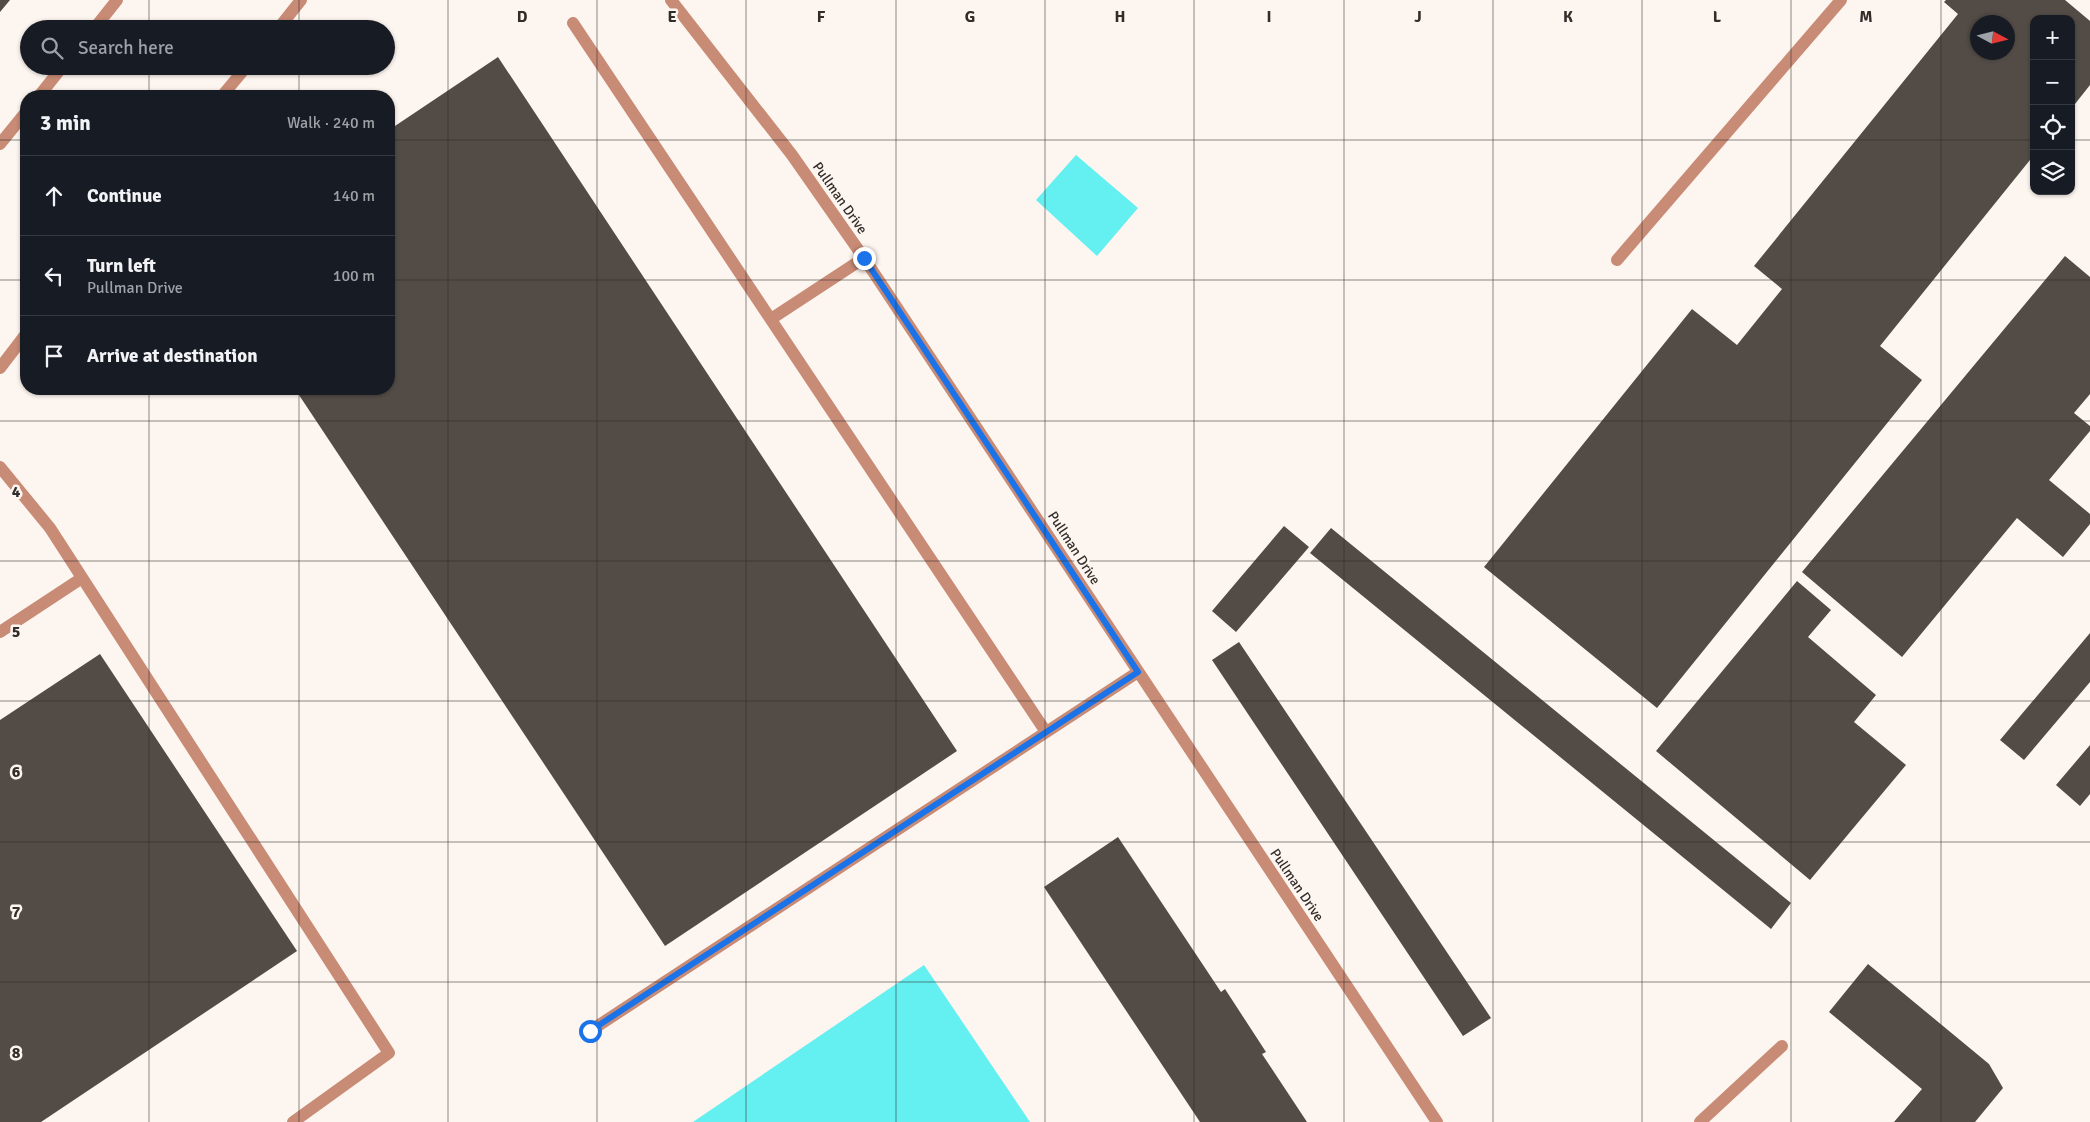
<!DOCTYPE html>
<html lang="en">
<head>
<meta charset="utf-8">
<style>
  body { margin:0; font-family:Signika,sans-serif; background:#242831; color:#f1f3f6 }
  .controls { position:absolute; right:15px; top:15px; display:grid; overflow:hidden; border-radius:10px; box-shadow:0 1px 4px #0004 }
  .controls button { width:45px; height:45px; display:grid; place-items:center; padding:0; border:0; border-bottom:1px solid #363941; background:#171b24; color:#f1f3f6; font:25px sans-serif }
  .compass { position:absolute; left:1970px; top:15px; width:45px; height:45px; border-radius:50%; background:#171b24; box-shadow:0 1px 4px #0004; rotate:97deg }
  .stop { position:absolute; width:15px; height:15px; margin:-11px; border:4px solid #1a73e8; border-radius:50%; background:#fff }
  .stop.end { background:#1a73e8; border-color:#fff; box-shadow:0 1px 5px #0008 }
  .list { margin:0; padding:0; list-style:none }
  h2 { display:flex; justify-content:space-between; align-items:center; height:65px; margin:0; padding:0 20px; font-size:21px }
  h2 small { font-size:16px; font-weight:400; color:#9ea1a6 }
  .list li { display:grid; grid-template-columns:32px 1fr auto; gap:15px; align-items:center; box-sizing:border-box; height:80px; padding:0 20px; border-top:1px solid #363941 }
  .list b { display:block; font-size:19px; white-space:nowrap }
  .list p { margin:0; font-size:16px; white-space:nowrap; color:#9ea1a6 }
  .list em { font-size:16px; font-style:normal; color:#9ea1a6 }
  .icon { flex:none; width:28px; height:28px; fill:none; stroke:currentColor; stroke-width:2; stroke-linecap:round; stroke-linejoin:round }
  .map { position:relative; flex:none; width:2090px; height:1122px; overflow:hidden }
  .search { position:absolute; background:#171b24; box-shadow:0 1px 4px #0004; left:20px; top:20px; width:375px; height:55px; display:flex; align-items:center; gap:12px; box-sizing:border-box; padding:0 18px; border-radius:28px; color:#9ea1a6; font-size:19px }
  .panel { position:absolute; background:#171b24; box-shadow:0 1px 4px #0004; left:20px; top:90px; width:375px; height:305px; border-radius:20px }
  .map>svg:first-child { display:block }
</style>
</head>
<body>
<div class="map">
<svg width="2090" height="1122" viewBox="0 0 2090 1122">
  <rect width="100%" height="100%" fill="#fdf5ef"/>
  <path fill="#64eff1" d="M 1076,155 L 1138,208 L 1097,256 L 1036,200 Z
    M 924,965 L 1030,1122 L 693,1122 Z"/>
  <path fill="#524b46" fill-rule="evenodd" d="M 0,0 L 10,0 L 0,12 Z
    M 1946,0 L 2065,0 L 2090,21 L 2090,85 L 2071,109 L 2071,19 L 2034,19 L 2034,155 L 1880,346 L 1922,380 L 1657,708 L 1484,567 L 1692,309 L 1737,345 L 1782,289 L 1754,266 L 1958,14 L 1944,2 ZM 1978,22 L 2008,22 L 2008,52 L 1978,52 Z
    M 498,57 L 957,751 L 665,946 L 295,389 L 389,389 L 389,130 Z
    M 2065,256 L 2090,277 L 2090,394 L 2074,413 L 2090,426 L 2090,431 L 2049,480 L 2090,514 L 2090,524 L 2063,557 L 2017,518 L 1902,657 L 1802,572 Z
    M 1284,526 L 1309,547 L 1236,632 L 1212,611 Z
    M 1331,528 L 1791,903 L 1771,929 L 1310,553 Z
    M 1797,581 L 1831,610 L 1808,637 L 1876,695 L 1854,722 L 1906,765 L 1810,880 L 1656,751 Z
    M 2090,633 L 2090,682 L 2024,760 L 2000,740 Z
    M 1239,642 L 1491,1018 L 1463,1036 L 1212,660 Z
    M 100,654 L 297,951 L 41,1122 L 0,1122 L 0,720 Z
    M 2090,745 L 2090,794 L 2080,806 L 2056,785 Z
    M 1118,837 L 1221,992 L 1225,989 L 1266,1052 L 1262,1054 L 1307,1122 L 1200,1122 L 1044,887 Z
    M 1868,964 L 1989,1064 L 2003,1088 L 1975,1122 L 1894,1122 L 1922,1089 L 1829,1012 Z"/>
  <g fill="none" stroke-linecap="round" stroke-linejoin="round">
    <path stroke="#c88b75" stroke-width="12" d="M 671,0 L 792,155 L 864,258 L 1437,1122
      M 573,23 L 1046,732
      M 94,29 L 117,0
      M 278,29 L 301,0
      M 39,96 L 63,66
      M 222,96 L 247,66
      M 0,144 L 26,112
      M 1617,260 L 1841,0
      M 771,319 L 864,258
      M 0,368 L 26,334
      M 0,467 L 50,528 L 389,1053 L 293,1122
      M 0,632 L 82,578
      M 590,1031 L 1138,672
      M 1700,1122 L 1782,1046"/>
  </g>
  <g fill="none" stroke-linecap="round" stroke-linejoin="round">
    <path stroke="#1a73e8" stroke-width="6" d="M 590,1031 L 1138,672 L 864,258"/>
  </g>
  <path fill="none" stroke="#312d2b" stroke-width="1" stroke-opacity="0.55" d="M 149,0 L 149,29M 299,0 L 299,29M 448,0 L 448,1122M 597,0 L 597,1122M 746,0 L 746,1122M 896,0 L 896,1122M 1045,0 L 1045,1122M 1194,0 L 1194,1122M 1344,0 L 1344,1122M 1493,0 L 1493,1122M 1642,0 L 1642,1122M 1791,0 L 1791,1122M 1941,0 L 1941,1122M 149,66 L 149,96M 299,66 L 299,96M 0,140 L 26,140M 389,140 L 2034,140M 2071,140 L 2090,140M 0,280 L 26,280M 389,280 L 2090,280M 149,389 L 149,1122M 299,389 L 299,1122M 0,421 L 2090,421M 0,561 L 2090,561M 0,701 L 2090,701M 0,842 L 2090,842M 0,982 L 2090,982"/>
  <g text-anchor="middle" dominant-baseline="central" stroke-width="5" stroke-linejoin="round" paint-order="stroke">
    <g font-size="14" fill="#312d2b" stroke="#fdf5ef">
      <text transform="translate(840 198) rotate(55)">Pullman Drive</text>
      <text transform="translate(1074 548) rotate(57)">Pullman Drive</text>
      <text transform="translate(1297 885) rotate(56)">Pullman Drive</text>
    </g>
  </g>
  <g font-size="16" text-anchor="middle" font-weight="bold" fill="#312d2b" stroke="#fdf5ef" stroke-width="5" stroke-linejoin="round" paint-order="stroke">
    <text x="522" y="22">D</text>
    <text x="672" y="22">E</text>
    <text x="821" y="22">F</text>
    <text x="970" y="22">G</text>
    <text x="1120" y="22">H</text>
    <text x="1269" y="22">I</text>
    <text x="1418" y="22">J</text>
    <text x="1568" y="22">K</text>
    <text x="1717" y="22">L</text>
    <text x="1866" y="22">M</text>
    <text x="16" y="497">4</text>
    <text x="16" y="637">5</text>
    <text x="16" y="777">6</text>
    <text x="16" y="917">7</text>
    <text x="16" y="1058">8</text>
  </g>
</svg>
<div class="controls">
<button>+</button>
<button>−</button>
<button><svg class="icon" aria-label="locate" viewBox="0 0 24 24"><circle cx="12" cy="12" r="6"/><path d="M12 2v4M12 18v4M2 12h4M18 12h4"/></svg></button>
<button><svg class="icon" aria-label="layers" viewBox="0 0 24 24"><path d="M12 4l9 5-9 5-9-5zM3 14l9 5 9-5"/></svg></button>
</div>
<svg class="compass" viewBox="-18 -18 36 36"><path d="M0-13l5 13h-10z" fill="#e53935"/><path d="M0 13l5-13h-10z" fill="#9ea1a6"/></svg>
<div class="stop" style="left:590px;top:1031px"></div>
<div class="stop end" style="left:864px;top:258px"></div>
<div class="search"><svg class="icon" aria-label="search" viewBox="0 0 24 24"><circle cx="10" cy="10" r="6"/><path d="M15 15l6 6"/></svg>Search here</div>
<section class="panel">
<h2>3 min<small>Walk · 240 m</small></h2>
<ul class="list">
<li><svg class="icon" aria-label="ahead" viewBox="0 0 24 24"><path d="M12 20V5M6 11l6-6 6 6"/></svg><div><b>Continue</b></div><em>140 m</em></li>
<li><svg class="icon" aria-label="left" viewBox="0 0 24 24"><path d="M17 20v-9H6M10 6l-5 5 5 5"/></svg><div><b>Turn left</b><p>Pullman Drive</p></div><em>100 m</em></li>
<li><svg class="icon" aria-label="arrive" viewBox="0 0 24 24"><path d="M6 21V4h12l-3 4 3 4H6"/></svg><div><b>Arrive at destination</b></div></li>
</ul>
</section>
</div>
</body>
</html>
